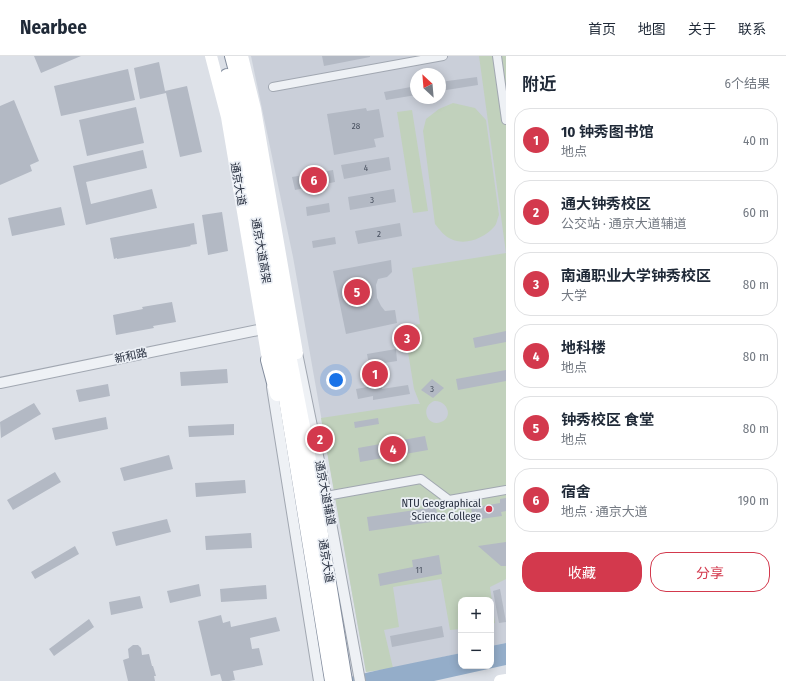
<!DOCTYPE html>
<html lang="zh">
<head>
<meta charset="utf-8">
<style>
  body { margin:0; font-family:"Fira Sans Condensed","Noto Sans SC",sans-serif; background:#f6f6f7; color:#1f2937 }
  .controls { position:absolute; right:12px; bottom:12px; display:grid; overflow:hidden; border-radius:8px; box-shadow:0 2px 10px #0003 }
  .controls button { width:36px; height:36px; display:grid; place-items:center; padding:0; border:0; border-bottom:1px solid #e0e1e3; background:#fff; color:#1f2937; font:20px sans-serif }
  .compass { position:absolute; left:410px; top:12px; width:36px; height:36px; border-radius:50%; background:#fff; box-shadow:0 2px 10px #0003; rotate:334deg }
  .you { position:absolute; left:336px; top:324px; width:14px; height:14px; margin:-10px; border:3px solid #fff; border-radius:50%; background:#1a73e8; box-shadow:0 0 0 6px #1a73e833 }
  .badge { display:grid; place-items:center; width:26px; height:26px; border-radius:50%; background:#d3394d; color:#fff; font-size:13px; font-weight:700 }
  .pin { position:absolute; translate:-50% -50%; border:2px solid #fff; box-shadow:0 1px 4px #0006 }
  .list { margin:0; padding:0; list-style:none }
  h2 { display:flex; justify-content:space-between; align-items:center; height:52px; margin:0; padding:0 16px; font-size:17px }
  h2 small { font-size:13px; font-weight:400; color:#747a83 }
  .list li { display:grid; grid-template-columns:26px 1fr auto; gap:12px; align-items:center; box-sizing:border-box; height:64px; margin:0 8px 8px; padding:0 8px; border:1px solid #e0e1e3; border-radius:16px }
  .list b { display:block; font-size:15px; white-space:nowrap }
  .list p { margin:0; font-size:13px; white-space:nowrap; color:#747a83 }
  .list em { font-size:13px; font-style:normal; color:#747a83 }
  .actions { display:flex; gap:8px; padding:12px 16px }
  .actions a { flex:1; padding:9px 0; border:1px solid #d3394d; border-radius:16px; text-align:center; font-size:14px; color:#d3394d }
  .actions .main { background:#d3394d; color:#fff }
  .map { position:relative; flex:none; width:506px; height:625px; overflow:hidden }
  header { display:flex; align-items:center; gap:24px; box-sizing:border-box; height:56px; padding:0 20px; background:#fff; border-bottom:1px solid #e0e1e3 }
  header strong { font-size:19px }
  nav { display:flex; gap:22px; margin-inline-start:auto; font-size:14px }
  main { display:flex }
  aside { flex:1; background:#fff }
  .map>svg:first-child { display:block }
</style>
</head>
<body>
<header>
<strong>Nearbee</strong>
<nav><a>首页</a><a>地图</a><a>关于</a><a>联系</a></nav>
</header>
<main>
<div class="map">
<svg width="506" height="625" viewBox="0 0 506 625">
  <rect width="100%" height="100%" fill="#dce0e7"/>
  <path fill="#cacfd9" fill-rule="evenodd" d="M 251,0 L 506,0 L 506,587 L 491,590 L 491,544 L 461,544 L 461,597 L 393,612 L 366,616 L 293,201 ZM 416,18 L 440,18 L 440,42 L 416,42 Z"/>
  <path fill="#c1d1bc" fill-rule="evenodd" d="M 479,0 L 506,0 L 506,523 L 490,531 L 495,567 L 491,568 L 491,544 L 461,544 L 461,573 L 450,574 L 441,523 L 393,531 L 399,571 L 384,574 L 393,612 L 366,616 L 321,362 L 414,348 L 420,348 L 414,333 L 404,271 L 420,268 L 412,212 L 506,197 ZM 434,345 C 447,344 454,361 441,366 C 428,372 419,352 434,345 Z
    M 453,47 L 475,52 L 486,64 L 499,159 C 497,163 497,168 494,171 C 484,182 466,190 451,183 C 444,180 440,174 435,168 L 423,75 L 426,63 L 439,53 Z
    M 412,54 L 428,155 L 413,157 L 397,56 Z"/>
  <path fill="#94adc9" d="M 506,587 L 506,609 L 434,625 L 336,625 C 377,613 419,606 461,597 L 461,610 L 491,610 L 491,590 Z"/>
  <path fill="#b3b9c4" d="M 34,0 L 81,0 L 41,17 Z
    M 322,0 L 370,0 L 370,1 L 324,10 Z
    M 159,6 L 165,35 L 187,30 L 202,96 L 180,101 L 166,37 L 140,43 L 134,12 Z
    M 128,13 L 135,44 L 61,60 L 54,30 Z
    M 477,21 L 478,29 L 440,35 L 440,26 Z
    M 416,30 L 416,39 L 386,44 L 384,36 Z
    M 14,44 L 39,105 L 30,109 L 32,115 L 0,129 L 0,50 Z
    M 136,51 L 144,87 L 87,100 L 79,64 Z
    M 366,52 L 367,55 L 379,53 L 384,81 L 374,83 L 376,91 L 334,99 L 327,58 Z
    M 143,94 L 147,112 L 86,126 L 91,148 L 152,133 L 157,152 L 86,169 L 73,110 Z
    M 389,101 L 391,114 L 344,123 L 341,109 Z
    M 333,114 L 335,126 L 295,134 L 292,121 Z
    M 394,133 L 396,146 L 350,154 L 348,141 Z
    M 329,147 L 330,156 L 307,160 L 306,151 Z
    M 61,151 L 65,169 L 12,180 L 8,162 Z
    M 222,156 L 228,195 L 208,199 L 202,159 Z
    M 194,167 L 197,188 L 190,189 L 191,190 L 117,203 L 117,202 L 114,203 L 110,182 Z
    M 400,167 L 402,180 L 358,188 L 355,175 Z
    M 335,181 L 336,188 L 313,192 L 312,185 Z
    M 391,204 L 392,216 L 387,221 L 378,223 L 376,229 L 377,242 L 381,250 L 385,255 L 395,254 L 397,267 L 346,278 L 333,215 Z
    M 172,246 L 176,266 L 153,270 L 154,272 L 116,279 L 113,259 L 143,253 L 142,251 Z
    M 506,275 L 506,286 L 475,292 L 473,282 Z
    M 396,293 L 397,305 L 378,308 L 382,333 L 408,329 L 410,338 L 373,344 L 373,340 L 358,343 L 356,333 L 373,330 L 367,298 Z
    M 227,313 L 228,327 L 181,330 L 180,316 Z
    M 506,314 L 506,325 L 458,334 L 456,323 Z
    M 432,323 L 444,332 L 433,342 L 421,334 Z
    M 108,328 L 110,340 L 79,346 L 76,334 Z
    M 34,347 L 41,358 L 1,382 L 0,366 Z
    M 106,361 L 108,373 L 55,384 L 52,372 Z
    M 378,362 L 379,368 L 355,372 L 354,366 Z
    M 234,368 L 234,379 L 189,381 L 188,370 Z
    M 425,380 L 428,394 L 360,406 L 358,392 Z
    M 169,399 L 173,413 L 124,425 L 120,412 Z
    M 55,416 L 61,426 L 13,454 L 7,444 Z
    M 245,424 L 246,437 L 196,441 L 195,427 Z
    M 506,442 L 506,455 L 501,456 L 502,460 L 473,464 L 471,452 L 500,447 L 500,443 Z
    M 436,451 L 438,465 L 369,475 L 367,461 Z
    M 167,463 L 171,476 L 116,490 L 112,476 Z
    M 251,477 L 252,492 L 206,494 L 205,480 Z
    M 506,486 L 506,510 L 501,510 L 478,490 Z
    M 75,490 L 79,498 L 35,523 L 31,516 Z
    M 439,499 L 442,518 L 380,530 L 378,518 L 413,511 L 412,504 Z
    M 199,528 L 201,540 L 170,547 L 167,535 Z
    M 266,529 L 267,543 L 221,546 L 220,533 Z
    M 500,533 L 506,566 L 499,567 L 493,535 Z
    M 140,540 L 143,552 L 111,559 L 109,546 Z
    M 221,559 L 223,567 L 230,565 L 231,571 L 276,561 L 280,575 L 250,582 L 252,593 L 259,592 L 263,609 L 233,615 L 235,624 L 229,625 L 222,625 L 220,618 L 211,620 L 198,565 Z
    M 89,563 L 94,571 L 54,600 L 49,593 Z
    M 442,570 L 444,581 L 392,591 L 390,580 Z
    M 133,589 L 138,589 L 141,592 L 142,599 L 149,598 L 152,610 L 153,610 L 156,620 L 154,620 L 155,625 L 128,625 L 123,604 L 129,602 L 128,593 Z"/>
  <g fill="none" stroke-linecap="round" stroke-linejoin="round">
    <g stroke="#a1a7b1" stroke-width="10">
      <path id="minor" d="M 497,0 L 506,64
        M 273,31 L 443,0
        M 326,440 L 421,423 L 449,444 L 506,434"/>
    </g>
    <g stroke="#a1a7b1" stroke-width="12">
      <path id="tertiary" d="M 297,297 L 325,434 L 360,625
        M 0,327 L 263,273
        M 272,331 L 319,625"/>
    </g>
    <g stroke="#838d9e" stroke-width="16">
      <path id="trunk" d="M 232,0 L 247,56 L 283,268 L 306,386 L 345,625
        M 227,20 L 237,58 L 274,270 L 332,625
        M 268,304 L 277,338"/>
    </g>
    <use href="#minor" stroke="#eef1f5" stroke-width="8"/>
    <use href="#tertiary" stroke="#eef1f5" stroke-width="10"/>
    <path stroke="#fff" stroke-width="12" d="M 211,0 L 227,61 L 268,304
      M 242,0 L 255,53 L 297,297
      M 500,625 L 506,624"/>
    <use href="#trunk" stroke="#fff" stroke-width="14"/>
  </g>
  <circle fill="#d3394d" stroke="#ebeff5" stroke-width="1.5" cx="489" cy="453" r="4"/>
  <g text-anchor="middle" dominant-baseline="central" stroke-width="3.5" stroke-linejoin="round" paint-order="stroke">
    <g font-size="9" fill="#48505f">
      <text x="356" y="70">28</text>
      <text x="366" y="112">4</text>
      <text x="372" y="144">3</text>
      <text x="379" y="178">2</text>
      <text x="432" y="333">3</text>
      <text x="419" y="514">11</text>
    </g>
    <g font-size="11" fill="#252d3d" stroke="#ebeff5">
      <text transform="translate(238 128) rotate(80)">通京大道</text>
      <text transform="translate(261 195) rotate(80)">通京大道高架</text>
      <text transform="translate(131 300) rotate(-12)">新和路</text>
      <text transform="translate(325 437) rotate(79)">通京大道辅道</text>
      <text transform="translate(326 505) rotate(81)">通京大道</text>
    </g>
    <g font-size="11" fill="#252d3d" stroke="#ebeff5" text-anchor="end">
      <text x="481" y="447">NTU Geographical<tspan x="481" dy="13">Science College</tspan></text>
    </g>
  </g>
</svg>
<div class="controls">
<button>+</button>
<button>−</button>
</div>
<svg class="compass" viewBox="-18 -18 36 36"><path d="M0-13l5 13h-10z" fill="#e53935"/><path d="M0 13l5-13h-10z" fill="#747a83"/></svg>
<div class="you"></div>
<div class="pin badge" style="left:375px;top:318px">1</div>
<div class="pin badge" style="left:320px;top:383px">2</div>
<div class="pin badge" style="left:407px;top:282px">3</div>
<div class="pin badge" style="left:393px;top:393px">4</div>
<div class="pin badge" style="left:357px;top:236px">5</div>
<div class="pin badge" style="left:314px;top:124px">6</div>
</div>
<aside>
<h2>附近<small>6个结果</small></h2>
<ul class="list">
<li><span class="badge">1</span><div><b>10 钟秀图书馆</b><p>地点</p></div><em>40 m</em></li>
<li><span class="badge">2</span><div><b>通大钟秀校区</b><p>公交站 · 通京大道辅道</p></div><em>60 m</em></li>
<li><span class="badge">3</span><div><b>南通职业大学钟秀校区</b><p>大学</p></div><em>80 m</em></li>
<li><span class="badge">4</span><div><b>地科楼</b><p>地点</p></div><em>80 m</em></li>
<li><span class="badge">5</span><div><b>钟秀校区 食堂</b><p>地点</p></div><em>80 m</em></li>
<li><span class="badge">6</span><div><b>宿舍</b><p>地点 · 通京大道</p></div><em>190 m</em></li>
</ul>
<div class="actions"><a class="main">收藏</a><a>分享</a></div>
</aside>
</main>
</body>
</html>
